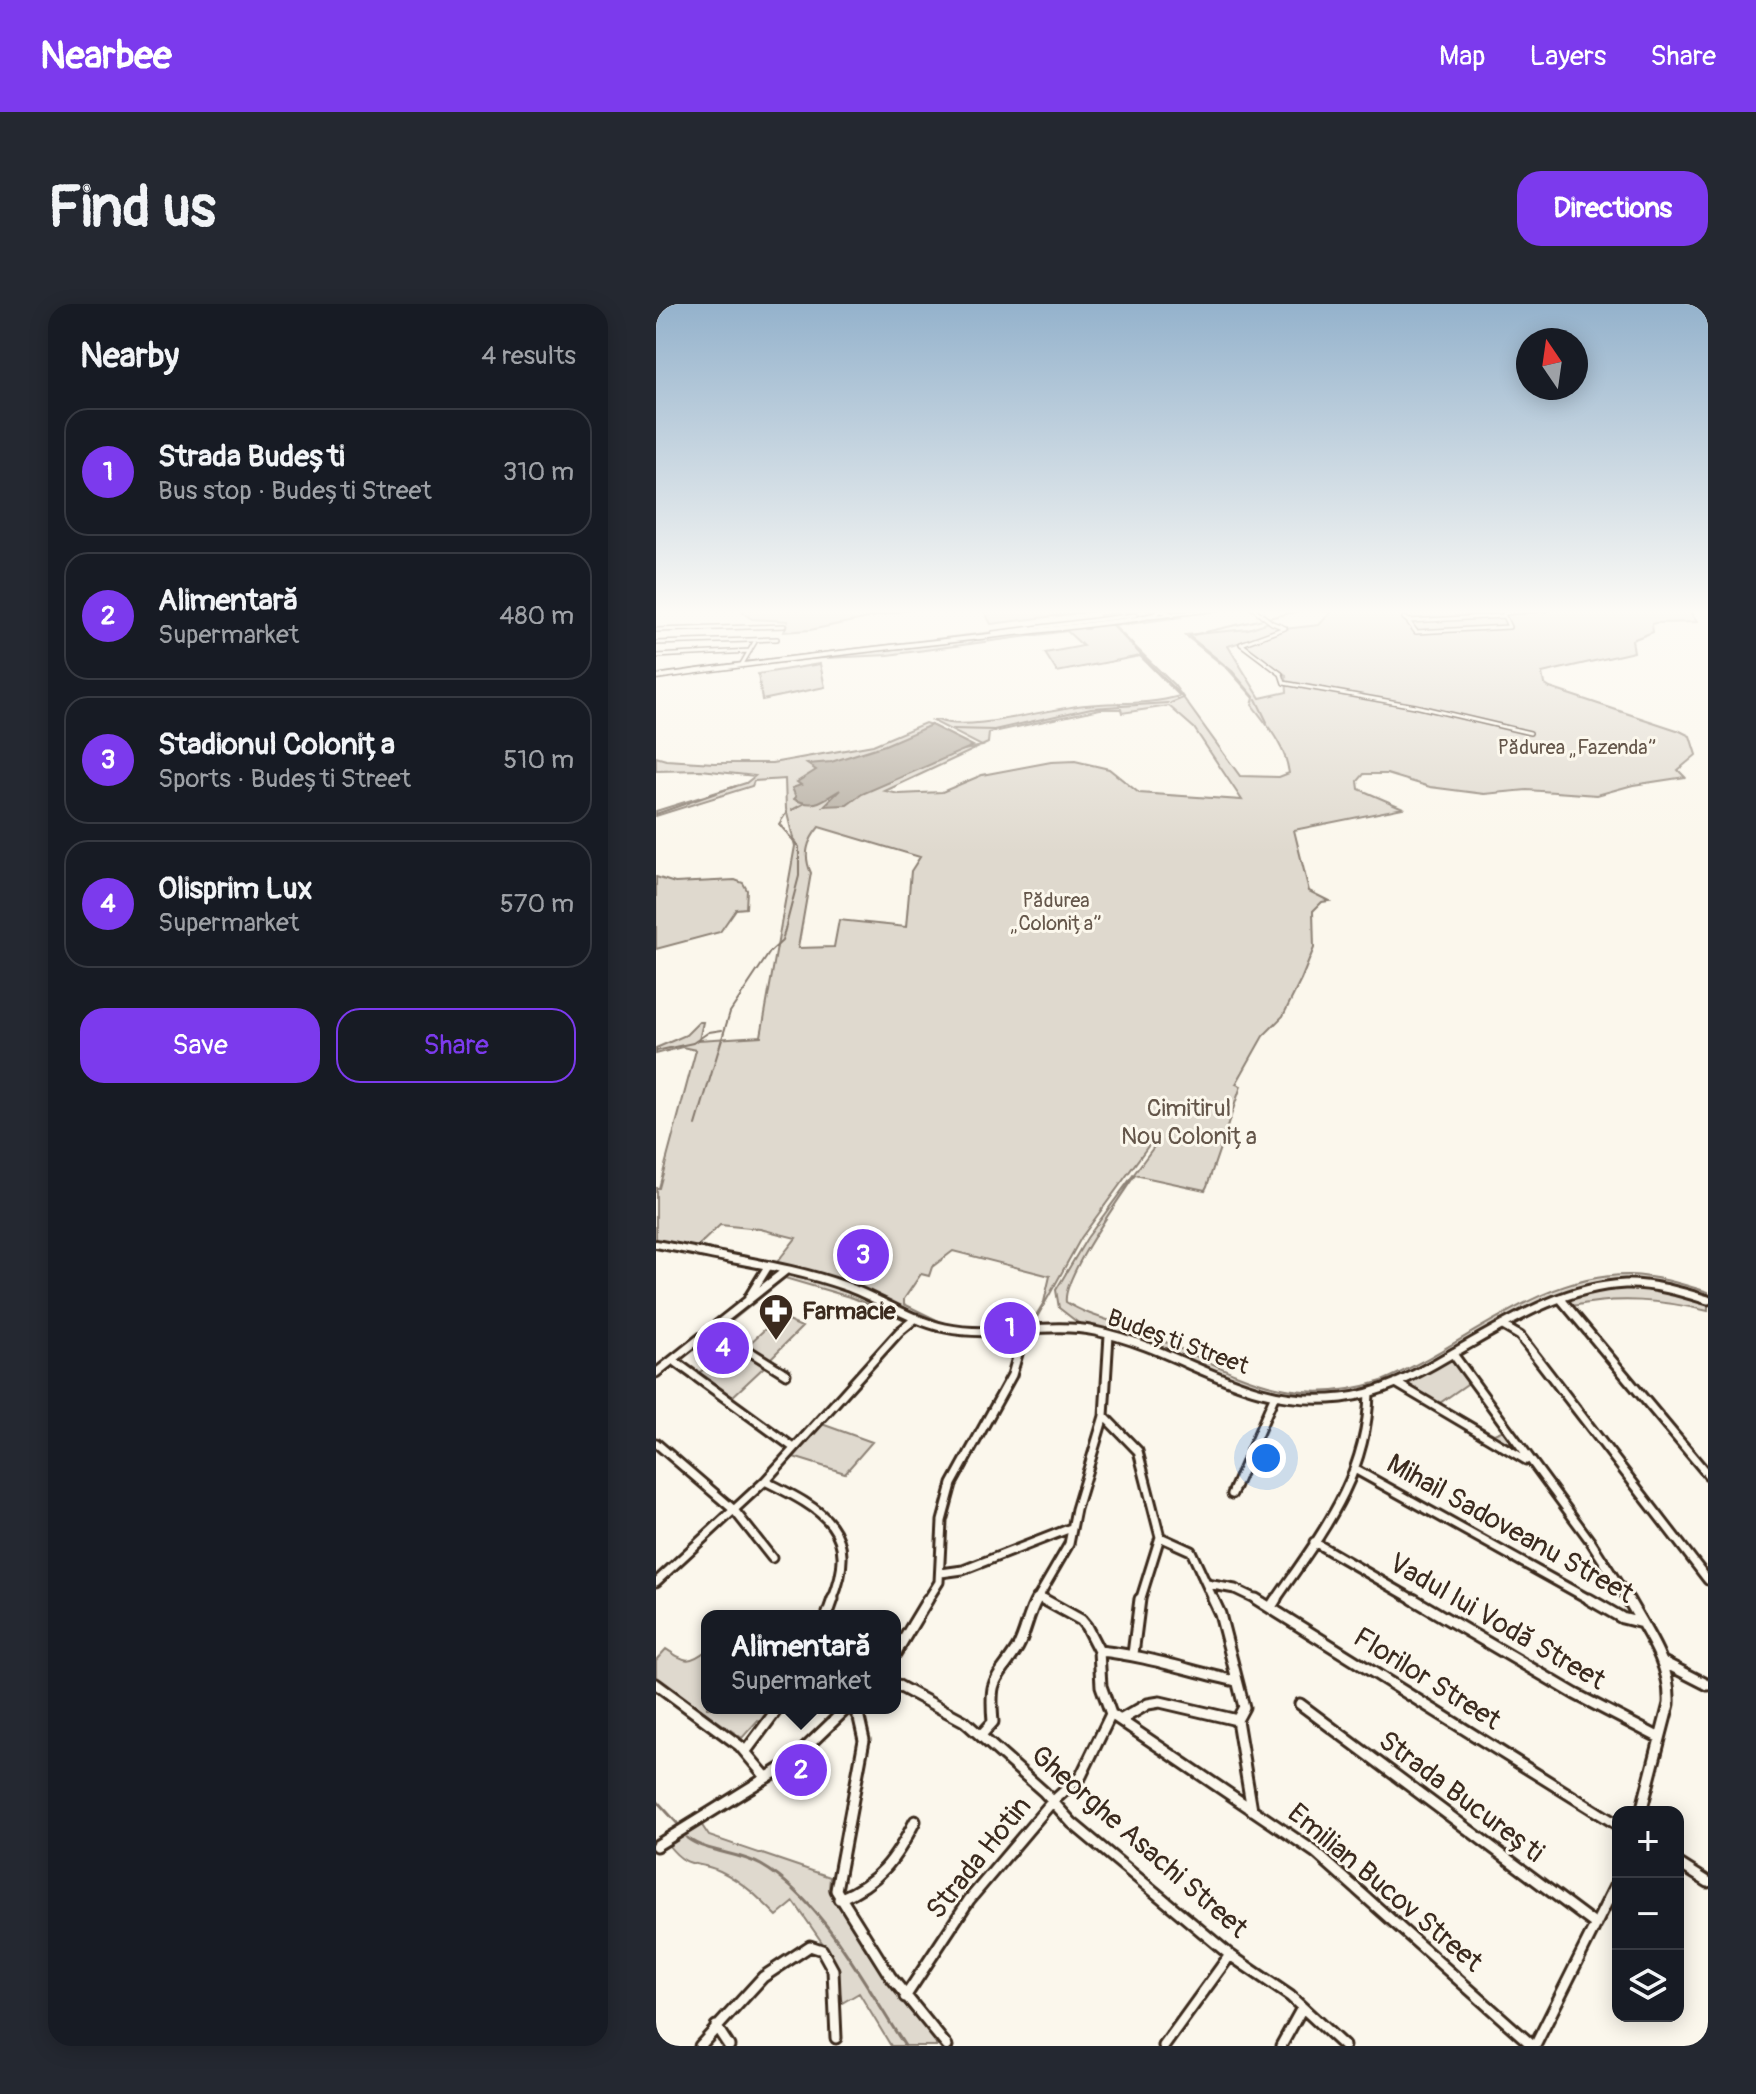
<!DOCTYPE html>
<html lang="en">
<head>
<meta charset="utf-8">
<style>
  body { margin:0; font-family:Pangolin,sans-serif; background:#242831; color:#f1f3f6 }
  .controls { position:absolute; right:24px; bottom:24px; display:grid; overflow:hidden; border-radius:16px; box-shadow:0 4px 20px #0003 }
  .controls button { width:72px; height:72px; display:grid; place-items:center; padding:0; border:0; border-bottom:2px solid #363941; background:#171b24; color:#f1f3f6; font:40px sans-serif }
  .compass { position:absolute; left:860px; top:24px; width:72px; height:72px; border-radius:50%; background:#171b24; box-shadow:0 4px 20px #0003; rotate:347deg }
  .you { position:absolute; left:610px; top:1154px; width:28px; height:28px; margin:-20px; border:6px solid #fff; border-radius:50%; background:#1a73e8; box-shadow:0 0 0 12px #1a73e833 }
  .badge { display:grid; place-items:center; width:52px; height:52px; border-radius:50%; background:#7c3aed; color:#fff; font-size:26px; font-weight:700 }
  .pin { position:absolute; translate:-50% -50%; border:4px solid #fff; box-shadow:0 2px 8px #0006 }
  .popup { position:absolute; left:45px; top:1306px; width:200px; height:104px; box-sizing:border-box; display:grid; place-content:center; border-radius:16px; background:#171b24; filter:drop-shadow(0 2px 6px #0005); font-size:26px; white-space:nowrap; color:#9ea1a6 }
  .popup b { font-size:30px; color:#f1f3f6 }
  .popup::after { content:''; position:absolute; left:50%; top:100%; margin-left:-16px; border:16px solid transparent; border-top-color:#171b24 }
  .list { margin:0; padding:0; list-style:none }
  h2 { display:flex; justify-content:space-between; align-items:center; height:104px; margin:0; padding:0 32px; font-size:34px }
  h2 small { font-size:26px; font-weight:400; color:#9ea1a6 }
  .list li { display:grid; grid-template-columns:52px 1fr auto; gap:24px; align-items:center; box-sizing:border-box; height:128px; margin:0 16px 16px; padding:0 16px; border:2px solid #363941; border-radius:24px }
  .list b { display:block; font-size:30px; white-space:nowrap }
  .list p { margin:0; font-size:26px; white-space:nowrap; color:#9ea1a6 }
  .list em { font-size:26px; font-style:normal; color:#9ea1a6 }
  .actions { display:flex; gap:16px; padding:24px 32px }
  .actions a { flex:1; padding:18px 0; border:2px solid #7c3aed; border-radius:24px; text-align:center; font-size:28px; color:#7c3aed }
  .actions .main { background:#7c3aed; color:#fff }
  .icon { flex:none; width:44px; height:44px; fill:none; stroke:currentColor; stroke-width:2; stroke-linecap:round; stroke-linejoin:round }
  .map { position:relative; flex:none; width:1052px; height:1742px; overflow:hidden; border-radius:24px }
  header { display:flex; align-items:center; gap:48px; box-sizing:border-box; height:112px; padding:0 40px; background:#7c3aed; color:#fff }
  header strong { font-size:38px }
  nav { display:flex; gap:44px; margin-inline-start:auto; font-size:28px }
  .intro { display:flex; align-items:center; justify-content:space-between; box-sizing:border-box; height:192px; padding:0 48px }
  h1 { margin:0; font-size:56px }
  .button { padding:20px 36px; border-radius:24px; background:#7c3aed; color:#fff; font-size:28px; font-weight:700 }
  main { display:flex; gap:48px; padding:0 48px }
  aside { flex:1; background:#171b24; border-radius:24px; box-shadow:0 4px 20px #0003 }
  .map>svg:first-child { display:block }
</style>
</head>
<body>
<header>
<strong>Nearbee</strong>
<nav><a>Map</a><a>Layers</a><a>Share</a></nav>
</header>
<div class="intro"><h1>Find us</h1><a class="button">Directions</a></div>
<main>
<aside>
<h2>Nearby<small>4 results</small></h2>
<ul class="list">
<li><span class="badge">1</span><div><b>Strada Budești</b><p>Bus stop · Budești Street</p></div><em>310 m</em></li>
<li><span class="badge">2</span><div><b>Alimentară</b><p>Supermarket</p></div><em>480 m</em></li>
<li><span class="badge">3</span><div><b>Stadionul Colonița</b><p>Sports · Budești Street</p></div><em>510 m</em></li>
<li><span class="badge">4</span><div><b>Olisprim Lux</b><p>Supermarket</p></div><em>570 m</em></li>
</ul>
<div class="actions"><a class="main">Save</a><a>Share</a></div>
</aside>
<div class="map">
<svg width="1052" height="1742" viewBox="0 0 1052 1742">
  <rect width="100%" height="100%" fill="#fbf7ec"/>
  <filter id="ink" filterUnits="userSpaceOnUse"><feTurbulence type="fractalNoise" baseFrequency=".0125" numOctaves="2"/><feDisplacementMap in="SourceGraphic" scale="16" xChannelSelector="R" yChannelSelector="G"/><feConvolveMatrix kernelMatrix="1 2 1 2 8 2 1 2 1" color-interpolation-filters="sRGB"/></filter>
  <g filter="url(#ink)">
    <path fill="#dfd9ce" stroke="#8d8276" stroke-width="2" fill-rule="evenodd" d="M 88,305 L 256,305 L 154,326 L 128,328 L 132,317 L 96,315 L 87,309 Z
      M 327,305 L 455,305 L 335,320 Z
      M 462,305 L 493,305 L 498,309 L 377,328 L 432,322 L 429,325 L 432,325 L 436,321 L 521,311 L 524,313 L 458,322 L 518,381 L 584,472 L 623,473 L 633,469 C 630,443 611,421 596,401 L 598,394 L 573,366 L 529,331 L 592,325 L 613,318 L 628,325 L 663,321 L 675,308 L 648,305 L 1032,305 L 1041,318 L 999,319 L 996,320 L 997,328 L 976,336 L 978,348 L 886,369 L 888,380 L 894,384 L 1024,427 L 1034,432 L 1040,451 L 1022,466 L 1029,473 L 977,481 L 941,491 L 871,486 L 828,490 L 774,483 L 731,470 L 708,470 L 702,477 L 703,485 L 747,504 L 638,526 L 653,587 L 673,597 L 666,598 L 657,607 L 658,644 L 645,676 L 627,712 L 607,732 L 580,780 L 585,782 L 551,882 L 549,886 L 479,871 C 464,894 406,974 410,998 C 435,1014 464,1018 491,1030 C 576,1066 629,1108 726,1077 C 806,1044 882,970 974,971 C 1001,972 1026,980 1052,988 L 1052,993 L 998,980 L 924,985 L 742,1075 L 710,1087 L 680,1091 L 648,1093 L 599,1084 L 452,1027 L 425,1021 L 403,1004 L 400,986 L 431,934 L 497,844 L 502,836 L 498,834 L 425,934 L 380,1015 L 378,1024 L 373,1023 L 388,998 L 394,972 L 297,947 L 276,963 L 273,972 L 265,970 L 248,995 L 248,1000 L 287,1019 L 283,1020 L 179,975 L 71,953 L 73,949 L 121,958 L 140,934 L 104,925 L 64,921 L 42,942 L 69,948 L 66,952 L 0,937 L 0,884 L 3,884 L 40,746 L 26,743 L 0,750 L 0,744 L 30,731 L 43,718 L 47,718 L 43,736 L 105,732 L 139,542 L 130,505 L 129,475 L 98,477 L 96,482 L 0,512 L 0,507 L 90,479 L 99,472 L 45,466 L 0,467 L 0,453 L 10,456 L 58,459 L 116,459 L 217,441 L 269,419 L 275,421 L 264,426 L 275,453 L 326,442 L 277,417 L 282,416 C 311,429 394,404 430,401 C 462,398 492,401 524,392 L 484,352 L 401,368 L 389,349 L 427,342 L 411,327 L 232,351 L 89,358 L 445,315 L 444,311 L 462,309 L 465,312 L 476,310 ZM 588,337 L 589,342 L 630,371 L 631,388 L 604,394 L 572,342 ZM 513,402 L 538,424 L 586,496 L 483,489 L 453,465 L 419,457 L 395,458 L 326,471 L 286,488 L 243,490 L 229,487 L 332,439 L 333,429 L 444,405 L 465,405 L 466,409 ZM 163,523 L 264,553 L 255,567 L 250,623 L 183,616 L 178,643 L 142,644 L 155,569 C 147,551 151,537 163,523 Z
      M 164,360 L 169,383 L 106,396 L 102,370 Z
      M 0,573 L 19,579 L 79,576 L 87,579 L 91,586 L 90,604 L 80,605 L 64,628 L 0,645 Z
      M 131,970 L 190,985 L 255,1015 L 252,1017 L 197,994 L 129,974 L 66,1025 L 92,1041 L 122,1013 L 146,1023 L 114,1055 L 134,1065 L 129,1067 L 64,1025 Z
      M 966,983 L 1019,989 L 1052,998 L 1052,1007 C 1006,996 963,992 916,1002 L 910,994 Z
      M 79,1042 L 108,1063 L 74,1095 L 40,1071 Z
      M 792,1054 L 798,1056 L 814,1078 L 784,1099 L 838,1130 L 848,1126 L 864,1150 L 759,1088 L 750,1077 Z
      M 163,1119 L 216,1138 L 189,1169 L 134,1152 Z
      M 10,1345 C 30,1358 33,1360 51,1346 L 51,1404 L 112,1404 L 116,1407 L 107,1419 L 102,1416 L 86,1434 L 0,1374 L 0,1356 Z
      M 45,1520 L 53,1532 L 174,1573 L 173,1585 C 205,1640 241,1698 286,1742 L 235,1742 L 203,1689 L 186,1699 L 174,1650 L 138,1598 L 121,1612 C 103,1594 87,1578 64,1567 C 40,1556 32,1566 13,1542 Z"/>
    <path fill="#b6aea2" stroke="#85796d" stroke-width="2" d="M 275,421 L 317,442 L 206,490 L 191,501 L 168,502 L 184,486 C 166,497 158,505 138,495 L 140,493 L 136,484 L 145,481 L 141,478 L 160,466 L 151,460 L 175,458 L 229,441 Z"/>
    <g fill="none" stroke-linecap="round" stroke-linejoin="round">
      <path stroke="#85796d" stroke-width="2" d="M 671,305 L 678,305
        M 612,314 L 653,305
        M 464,319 L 485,317
        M 455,320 L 527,394 L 515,399
        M 549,328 L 607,315
        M 545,329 L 533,332 L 576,367 L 598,393
        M 174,352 L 338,334
        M 90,358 L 144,352
        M 5,370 L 84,359
        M 600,395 L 611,418
        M 296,425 L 338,426 L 435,404 L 512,399
        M 136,506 L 149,499
        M 0,510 L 80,482
        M 0,747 L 37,739 L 53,728 L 66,726
        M 40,821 L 74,708 L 114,648 L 126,637 L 143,572 L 143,543 L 123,520 L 131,508"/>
      <path stroke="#85796d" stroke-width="3" d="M 0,1496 L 21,1519
        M 31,1534 C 51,1549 83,1548 105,1561 C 167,1596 210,1683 249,1742"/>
      <g stroke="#3b2a1e" stroke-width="6">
        <path id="minor-far3" d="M 598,305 L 616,319 L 629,324 L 585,340 L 625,370 L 628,379 L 759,402 L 874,429
          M 773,305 L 779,305
          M 494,313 L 562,305
          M 748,314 L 752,317 L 848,312 L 848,309 L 891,305
          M 752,317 L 760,328 L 853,323 L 848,312
          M 0,326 L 128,322
          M 337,329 L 479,311
          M 0,339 L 121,335
          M 0,352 L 94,347
          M 86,360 L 100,336"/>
      </g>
      <g stroke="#3b2a1e" stroke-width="12">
        <path id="minor-far2" d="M 0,940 L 53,950"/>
      </g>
      <g stroke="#3b2a1e" stroke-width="13">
        <path id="minor-far1" d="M 42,948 C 91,958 142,965 189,982 C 223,994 253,1016 289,1024 C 339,1035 390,1017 439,1027 C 530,1046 586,1105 686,1094 C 724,1090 760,1071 792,1052 C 848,1021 904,983 969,980 C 997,979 1026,988 1052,996
          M 93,993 L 111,964
          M 904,994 L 1052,1171
          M 847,1022 L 864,1032 L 1052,1276
          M 58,1025 L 130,1070
          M 797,1050 L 935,1238 L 973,1297
          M 17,1056 L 138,1144
          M 0,1069 L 129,967
          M 740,1079 L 870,1156
          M 448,1112 L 482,1147 L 504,1233 L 484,1297
          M 0,1139 L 78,1206 L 116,1254
          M 702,1167 L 936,1297
          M 109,1177 C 168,1206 205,1226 176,1297
          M 576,1190 L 618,1093
          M 504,1233 L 535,1247 L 558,1297
          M 658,1238 L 760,1297
          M 285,1269 L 307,1266 L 415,1224
          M 0,1278 L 109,1177 L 243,1028 L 260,1014
          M 551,1280 L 579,1285 L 604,1297
          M 384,1292 L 389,1297
          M 271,1297 L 283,1278 L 286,1217 L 296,1180 L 356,1071 L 368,1029
          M 380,1297 L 413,1240 L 420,1205 L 448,1112 L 453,1031
          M 619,1297 C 665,1230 711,1174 713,1089"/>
      </g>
      <g stroke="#3b2a1e" stroke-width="15">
        <path id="minor" d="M 557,1295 L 564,1310 L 588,1403 L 581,1416 L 596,1506
          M 600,1295 L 962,1521
          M 757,1295 L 919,1390 L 1004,1434
          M 933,1295 L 966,1314 L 986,1319
          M 972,1295 C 991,1329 1015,1360 1013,1400 L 985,1508
          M 615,1303 L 620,1295
          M 171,1312 L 177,1295
          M 443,1347 C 489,1351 534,1367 580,1377
          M 239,1350 L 272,1295
          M 477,1350 L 484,1295
          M 1009,1359 L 1052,1381
          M 0,1380 L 84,1442 L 110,1473
          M 239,1380 L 308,1417 L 388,1488 L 416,1519 L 574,1651 L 634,1692 L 688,1742
          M 644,1400 L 940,1621
          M 197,1404 L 203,1414 L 208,1436 L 180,1586 L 234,1672 L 291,1742
          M 455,1410 L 659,1548 L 877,1742
          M 466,1415 L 492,1400 L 504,1398 L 581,1416
          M 325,1431 L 337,1418 C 333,1370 340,1379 362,1343 C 370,1328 372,1310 381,1295
          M 90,1447 L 122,1404
          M 0,1542 L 134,1459 L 191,1404
          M 1022,1559 L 1052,1578
          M 183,1595 C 223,1579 240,1555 259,1517
          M 249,1693 L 313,1596 L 395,1499 L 425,1472 L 455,1410 L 445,1382 L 443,1347 L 430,1322 L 425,1316 L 387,1295
          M 60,1722 L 73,1742
          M 44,1742 L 107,1673 L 154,1642 L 166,1646 L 177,1666 L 180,1734
          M 508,1742 L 574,1651
          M 625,1742 L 646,1704
          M 879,1742 L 962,1576"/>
      </g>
      <g stroke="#3b2a1e" stroke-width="7">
        <path id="major" d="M 505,306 L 517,311
          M 0,373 C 159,349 320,335 480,315 L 498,311 L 506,305"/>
      </g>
      <use href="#minor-far3" stroke="#fbf7ec" stroke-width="3"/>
      <use href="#minor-far2" stroke="#fbf7ec" stroke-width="6"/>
      <use href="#minor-far1" stroke="#fbf7ec" stroke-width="7"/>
      <use href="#minor" stroke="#fbf7ec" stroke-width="9"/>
      <use href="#major" stroke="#fbf7ec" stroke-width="4"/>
    </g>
  </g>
  <linearGradient id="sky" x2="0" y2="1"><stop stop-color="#94b2cc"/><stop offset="0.56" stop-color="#fdfbf6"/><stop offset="1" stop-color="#fdfbf6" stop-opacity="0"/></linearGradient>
  <rect width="1052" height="549" fill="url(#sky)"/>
  <defs>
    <g id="pharmacy-pin" transform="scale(1.8)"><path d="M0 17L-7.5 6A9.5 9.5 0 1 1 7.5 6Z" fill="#3b2a1e" stroke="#fbf7ec"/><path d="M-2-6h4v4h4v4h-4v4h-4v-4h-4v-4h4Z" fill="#fff"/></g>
  </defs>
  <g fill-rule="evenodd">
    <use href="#pharmacy-pin" x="120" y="1007"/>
  </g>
  <g text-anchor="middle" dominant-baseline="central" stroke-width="6" stroke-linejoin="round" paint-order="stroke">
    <g font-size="20" fill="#64564a" stroke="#fbf7ec">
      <text x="921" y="443">Pădurea „Fazenda”</text>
      <text x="400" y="596">Pădurea<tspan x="400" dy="23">„Colonița”</tspan></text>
    </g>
    <g font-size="24" fill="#64564a" stroke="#fbf7ec">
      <text x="533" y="804">Cimitirul<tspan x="533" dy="28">Nou Colonița</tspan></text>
    </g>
    <g font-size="24" font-weight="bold" fill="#3b2a1e" stroke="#fbf7ec" text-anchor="start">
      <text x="146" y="1007">Farmacie</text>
    </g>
    <g font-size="24" fill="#3b2a1e" stroke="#fbf7ec">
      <text transform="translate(522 1038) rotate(20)">Budești Street</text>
    </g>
    <g font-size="28" fill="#3b2a1e" stroke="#fbf7ec">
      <text transform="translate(854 1225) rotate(29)">Mihail Sadoveanu Street</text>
      <text transform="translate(841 1318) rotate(30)">Vadul lui Vodă Street</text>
      <text transform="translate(771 1375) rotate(32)">Florilor Street</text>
      <text transform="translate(805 1493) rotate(37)">Strada București</text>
      <text transform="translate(483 1538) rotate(41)">Gheorghe Asachi Street</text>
      <text transform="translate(323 1554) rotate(-51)">Strada Hotin</text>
      <text transform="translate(729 1584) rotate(40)">Emilian Bucov Street</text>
    </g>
  </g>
</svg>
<div class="controls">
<button>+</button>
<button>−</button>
<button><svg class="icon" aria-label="layers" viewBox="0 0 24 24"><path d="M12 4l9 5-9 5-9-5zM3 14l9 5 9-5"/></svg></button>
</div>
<svg class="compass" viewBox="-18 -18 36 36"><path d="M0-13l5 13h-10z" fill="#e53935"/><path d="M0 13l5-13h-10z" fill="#9ea1a6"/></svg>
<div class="you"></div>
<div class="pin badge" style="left:354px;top:1024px">1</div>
<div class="pin badge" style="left:145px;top:1466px">2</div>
<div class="popup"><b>Alimentară</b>Supermarket</div>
<div class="pin badge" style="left:207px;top:951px">3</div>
<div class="pin badge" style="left:67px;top:1044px">4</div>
</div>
</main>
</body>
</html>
